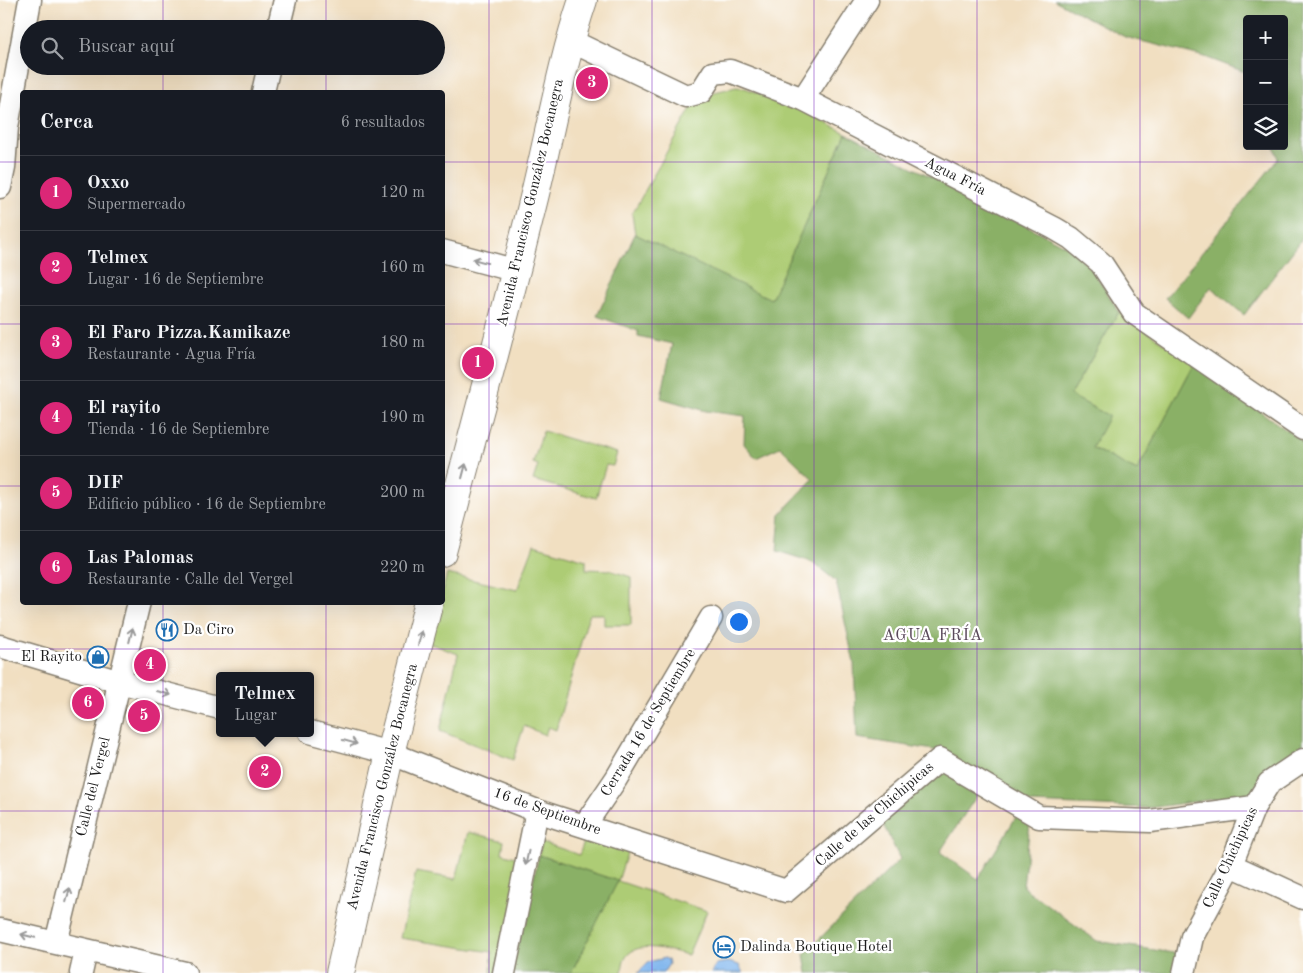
<!DOCTYPE html>
<html lang="es">
<head>
<meta charset="utf-8">
<style>
  body { margin:0; font-family:"Old Standard TT",serif; background:#20242c; color:#f1f3f6 }
  .controls { position:absolute; right:15px; top:15px; display:grid; overflow:hidden; border-radius:5px; box-shadow:0 5px 20px #0002 }
  .controls button { width:45px; height:45px; display:grid; place-items:center; padding:0; border:0; border-bottom:1px solid #363941; background:#171b24; color:#f1f3f6; font:25px sans-serif }
  .you { position:absolute; left:738px; top:621px; width:18px; height:18px; margin:-12px; border:4px solid #fff; border-radius:50%; background:#1a73e8; box-shadow:0 0 0 8px #1a73e833 }
  .badge { display:grid; place-items:center; width:32px; height:32px; border-radius:50%; background:#db2777; color:#fff; font-size:16px; font-weight:700 }
  .pin { position:absolute; translate:-50% -50%; border:2px solid #fff; box-shadow:0 1px 5px #0006 }
  .popup { position:absolute; left:216px; top:672px; width:98px; height:65px; box-sizing:border-box; display:grid; place-content:center; border-radius:5px; background:#171b24; filter:drop-shadow(0 1px 4px #0005); font-size:16px; white-space:nowrap; color:#9ea1a6 }
  .popup b { font-size:19px; color:#f1f3f6 }
  .popup::after { content:''; position:absolute; left:50%; top:100%; margin-left:-10px; border:10px solid transparent; border-top-color:#171b24 }
  .list { margin:0; padding:0; list-style:none }
  h2 { display:flex; justify-content:space-between; align-items:center; height:65px; margin:0; padding:0 20px; font-size:21px }
  h2 small { font-size:16px; font-weight:400; color:#9ea1a6 }
  .list li { display:grid; grid-template-columns:32px 1fr auto; gap:15px; align-items:center; box-sizing:border-box; height:75px; padding:0 20px; border-top:1px solid #363941 }
  .list b { display:block; font-size:19px; white-space:nowrap }
  .list p { margin:0; font-size:16px; white-space:nowrap; color:#9ea1a6 }
  .list em { font-size:16px; font-style:normal; color:#9ea1a6 }
  .icon { flex:none; width:28px; height:28px; fill:none; stroke:currentColor; stroke-width:2; stroke-linecap:round; stroke-linejoin:round }
  .map { position:relative; flex:none; width:1303px; height:973px; overflow:hidden }
  .search { position:absolute; background:#171b24; box-shadow:0 5px 20px #0002; left:20px; top:20px; width:425px; height:55px; display:flex; align-items:center; gap:12px; box-sizing:border-box; padding:0 18px; border-radius:28px; color:#9ea1a6; font-size:19px }
  .panel { position:absolute; background:#171b24; box-shadow:0 5px 20px #0002; left:20px; top:90px; width:425px; height:515px; border-radius:5px }
  .map>svg:first-child { display:block }
</style>
</head>
<body>
<div class="map">
<svg width="1303" height="973" viewBox="0 0 1303 973">
  <rect width="100%" height="100%" fill="#fff"/>
  <filter id="ink" filterUnits="userSpaceOnUse"><feTurbulence type="fractalNoise" baseFrequency=".02" numOctaves="2"/><feDisplacementMap in="SourceGraphic" scale="10" xChannelSelector="R" yChannelSelector="G"/><feConvolveMatrix kernelMatrix="1 2 1 2 8 2 1 2 1" color-interpolation-filters="sRGB"/></filter>
  <filter id="wash" filterUnits="userSpaceOnUse"><feTurbulence type="fractalNoise" baseFrequency=".0096" numOctaves="4" result="noise"/><feDisplacementMap in="SourceGraphic" scale="20" xChannelSelector="R" yChannelSelector="G"/><feGaussianBlur stdDeviation="1.12" result="paint"/><feColorMatrix in="noise" values="0 0 0 0 0 0 0 0 0 0 0 0 0 0 0 0 0 1.4 0 .05"/><feComposite in="paint" operator="in"/></filter>
  <g filter="url(#wash)">
    <rect width="100%" height="100%" fill="#f1dfc1"/>
    <path fill="#adcc74" stroke="#647448" d="M 736,87 L 745,88 L 799,109 L 846,133 L 771,300 L 635,234 L 632,214 L 693,105 L 710,93 Z
      M 1119,312 L 1194,364 L 1137,471 L 1092,448 L 1070,395 Z
      M 543,431 L 617,453 L 613,466 L 606,465 L 596,498 L 533,480 L 538,465 L 533,463 Z
      M 534,545 L 586,560 L 586,569 L 609,570 L 631,577 L 631,625 L 604,625 L 604,614 L 589,614 L 556,730 L 548,727 L 545,735 L 524,726 L 513,760 L 440,731 L 458,654 L 426,642 L 438,603 L 442,602 L 443,589 L 447,574 L 517,590 Z
      M 468,832 L 504,841 L 502,853 L 531,862 L 507,973 L 491,973 L 492,952 L 400,938 L 416,872 L 456,879 Z
      M 587,834 L 630,844 L 618,881 L 707,911 L 688,955 C 665,950 623,934 622,973 L 571,973 L 617,881 L 539,855 L 542,842 L 579,855 Z"/>
    <path fill="#8ab066" stroke="#536641" d="M 1054,0 L 1303,0 L 1303,238 L 1244,315 L 1211,287 L 1188,318 L 1165,298 L 1278,159 L 1274,146 L 1284,146 L 1284,19 L 1247,19 L 1247,75 L 1245,72 L 1205,57 L 1125,37 Z
      M 846,133 L 1066,246 L 1093,270 L 1119,312 L 1070,395 L 1109,416 L 1092,448 L 1137,471 L 1194,364 L 1303,442 L 1303,749 L 1263,773 L 1252,794 L 1148,808 L 1030,803 L 934,750 L 857,738 L 854,663 L 836,581 L 812,562 L 777,551 L 780,514 L 813,479 L 780,447 L 756,458 L 744,444 L 745,416 L 706,411 L 661,398 L 672,344 L 638,336 L 638,331 L 597,316 L 635,234 L 771,299 Z
      M 938,765 L 981,789 L 940,852 L 978,879 L 1016,817 L 1030,823 L 1023,887 L 1097,941 L 1180,954 L 1176,973 L 807,973 L 804,954 L 900,859 L 879,816 Z
      M 539,855 L 618,881 L 571,973 L 511,973 Z"/>
    <path fill="#7db4ed" stroke="#4c6884" d="M 665,958 L 668,960 L 669,964 L 663,973 L 638,973 L 648,962 Z
      M 728,962 L 739,965 L 743,973 L 711,973 L 716,964 Z"/>
  </g>
  <g filter="url(#ink)">
    <g fill="none" stroke-linecap="round" stroke-linejoin="round">
      <g stroke="#867e6e" stroke-width="25">
        <path id="minor" d="M 278,29 L 285,0
          M 569,40 L 686,96 L 701,92 L 713,73 L 730,71 L 803,99 L 1054,228 L 1071,238 L 1101,263 L 1134,313 L 1303,429
          M 263,92 L 269,66
          M 803,99 L 867,0
          M 0,187 L 4,168 L 7,127 L 30,0
          M 442,251 L 517,271
          M 0,646 L 120,682 L 220,708
          M 310,732 L 390,753 L 537,811 L 786,891 L 940,759 L 1039,817 L 1150,821 L 1254,807
          M 584,826 L 616,779 L 711,618
          M 1231,865 L 1303,898
          M 0,930 L 185,973
          M 56,943 L 139,602
          M 81,973 L 86,951
          M 504,973 L 537,811
          M 1184,973 L 1192,937 L 1231,865 L 1254,807 L 1269,783 L 1303,760"/>
      </g>
      <g stroke="#867e6e" stroke-width="30">
        <path id="tertiary" d="M 442,552 C 472,438 503,324 531,210 C 549,140 560,68 583,0
          M 340,973 L 390,753 L 429,602"/>
      </g>
      <use href="#minor" stroke="#fff" stroke-width="22"/>
      <use href="#tertiary" stroke="#fff" stroke-width="28"/>
    </g>
    <defs><path id="oneway-shaft" d="M-6 0H5M1.5-3L5.5 0L1.5 3" fill="none" stroke-width="1.6" stroke-linecap="round" stroke-linejoin="round" transform="scale(1.25)"/></defs>
    <g stroke="#999">
      <use href="#oneway-shaft" transform="translate(480 261) rotate(-165)"/>
      <use href="#oneway-shaft" transform="translate(464 471) rotate(-75)"/>
      <use href="#oneway-shaft" transform="translate(131 635) rotate(-76)"/>
      <use href="#oneway-shaft" transform="translate(420 638) rotate(-75)"/>
      <use href="#oneway-shaft" transform="translate(164 693) rotate(15)"/>
      <use href="#oneway-shaft" transform="translate(350 742) rotate(15)"/>
      <use href="#oneway-shaft" transform="translate(527 858) rotate(102)"/>
      <use href="#oneway-shaft" transform="translate(68 895) rotate(-76)"/>
      <use href="#oneway-shaft" transform="translate(28 936) rotate(-167)"/>
    </g>
  </g>
  <path fill="none" stroke="#7b2cbf" stroke-width="1" stroke-opacity="0.55" d="M 163,0 L 163,29M 326,0 L 326,29M 489,0 L 489,973M 652,0 L 652,973M 814,0 L 814,973M 977,0 L 977,973M 1140,0 L 1140,973M 163,66 L 163,92M 326,66 L 326,92M 0,162 L 22,162M 442,162 L 1303,162M 0,324 L 22,324M 442,324 L 1303,324M 0,486 L 22,486M 442,486 L 1303,486M 163,602 L 163,973M 326,602 L 326,973M 0,649 L 1303,649M 0,811 L 1303,811"/>
  <defs>
    <g id="restaurant-ring" transform="scale(1.125)"><circle r="9.5" fill="#fff" stroke="#1f6fb2" stroke-width="1.5"/><path d="M-5-6h1v4h1v-4h1v4h1v-4h1v5L-1.5 .5V6h-2V.5L-5-1ZM5-6V6H3V1.5H1.5Q1.5-4 5-6Z" fill="#1f6fb2"/></g>
    <g id="shop-ring" transform="scale(1.125)"><circle r="9.5" fill="#fff" stroke="#1f6fb2" stroke-width="1.5"/><path d="M-5-2.5h2.3a2.7 3.5 0 0 1 5.4 0H5L5.5 6h-11ZM-1.5-2.5h3a1.5 2.3 0 0 0-3 0Z" fill="#1f6fb2"/></g>
    <g id="hotel-ring" transform="scale(1.125)"><circle r="9.5" fill="#fff" stroke="#1f6fb2" stroke-width="1.5"/><path d="M-6-4.5h1.5V1H6V5H4.5V3h-9V5H-6ZM-4 0a1.8 1.8 0 1 1 3.6 0ZM.5 0V-2.5h3Q6-2.5 6 0Z" fill="#1f6fb2"/></g>
  </defs>
  <g fill-rule="evenodd">
    <use href="#restaurant-ring" x="167" y="630"/>
    <use href="#shop-ring" x="98" y="657"/>
    <use href="#hotel-ring" x="724" y="947"/>
  </g>
  <g text-anchor="middle" dominant-baseline="central" stroke-width="4.5" stroke-linejoin="round" paint-order="stroke">
    <g font-size="15" fill="#1c1c1c" stroke="#fff">
      <text transform="translate(955 177) rotate(27)">Agua Fría</text>
      <text transform="translate(531 203) rotate(-77)">Avenida Francisco González Bocanegra</text>
      <text transform="translate(649 723) rotate(-59)">Cerrada 16 de Septiembre</text>
      <text transform="translate(94 787) rotate(-76)">Calle del Vergel</text>
      <text transform="translate(383 787) rotate(-76)">Avenida Francisco González Bocanegra</text>
      <text transform="translate(547 812) rotate(20)">16 de Septiembre</text>
      <text transform="translate(875 815) rotate(-41)">Calle de las Chichipicas</text>
      <text transform="translate(1231 858) rotate(-65)">Calle Chichipicas</text>
    </g>
    <g font-size="15" fill="#1c1c1c" stroke="#fff" text-anchor="start">
      <text x="183" y="630">Da Ciro</text>
      <text x="82" y="657" text-anchor="end">El Rayito</text>
      <text x="740" y="947">Dalinda Boutique Hotel</text>
    </g>
    <g font-size="16" letter-spacing="1" fill="#5b4a5c" stroke="#fff">
      <text x="933" y="636">AGUA FRÍA</text>
    </g>
  </g>
</svg>
<div class="controls">
<button>+</button>
<button>−</button>
<button><svg class="icon" aria-label="layers" viewBox="0 0 24 24"><path d="M12 4l9 5-9 5-9-5zM3 14l9 5 9-5"/></svg></button>
</div>
<div class="you"></div>
<div class="pin badge" style="left:478px;top:363px">1</div>
<div class="pin badge" style="left:265px;top:772px">2</div>
<div class="popup"><b>Telmex</b>Lugar</div>
<div class="pin badge" style="left:592px;top:83px">3</div>
<div class="pin badge" style="left:150px;top:665px">4</div>
<div class="pin badge" style="left:144px;top:716px">5</div>
<div class="pin badge" style="left:88px;top:703px">6</div>
<div class="search"><svg class="icon" aria-label="search" viewBox="0 0 24 24"><circle cx="10" cy="10" r="6"/><path d="M15 15l6 6"/></svg>Buscar aquí</div>
<section class="panel">
<h2>Cerca<small>6 resultados</small></h2>
<ul class="list">
<li><span class="badge">1</span><div><b>Oxxo</b><p>Supermercado</p></div><em>120 m</em></li>
<li><span class="badge">2</span><div><b>Telmex</b><p>Lugar · 16 de Septiembre</p></div><em>160 m</em></li>
<li><span class="badge">3</span><div><b>El Faro Pizza.Kamikaze</b><p>Restaurante · Agua Fría</p></div><em>180 m</em></li>
<li><span class="badge">4</span><div><b>El rayito</b><p>Tienda · 16 de Septiembre</p></div><em>190 m</em></li>
<li><span class="badge">5</span><div><b>DIF</b><p>Edificio público · 16 de Septiembre</p></div><em>200 m</em></li>
<li><span class="badge">6</span><div><b>Las Palomas</b><p>Restaurante · Calle del Vergel</p></div><em>220 m</em></li>
</ul>
</section>
</div>
</body>
</html>
